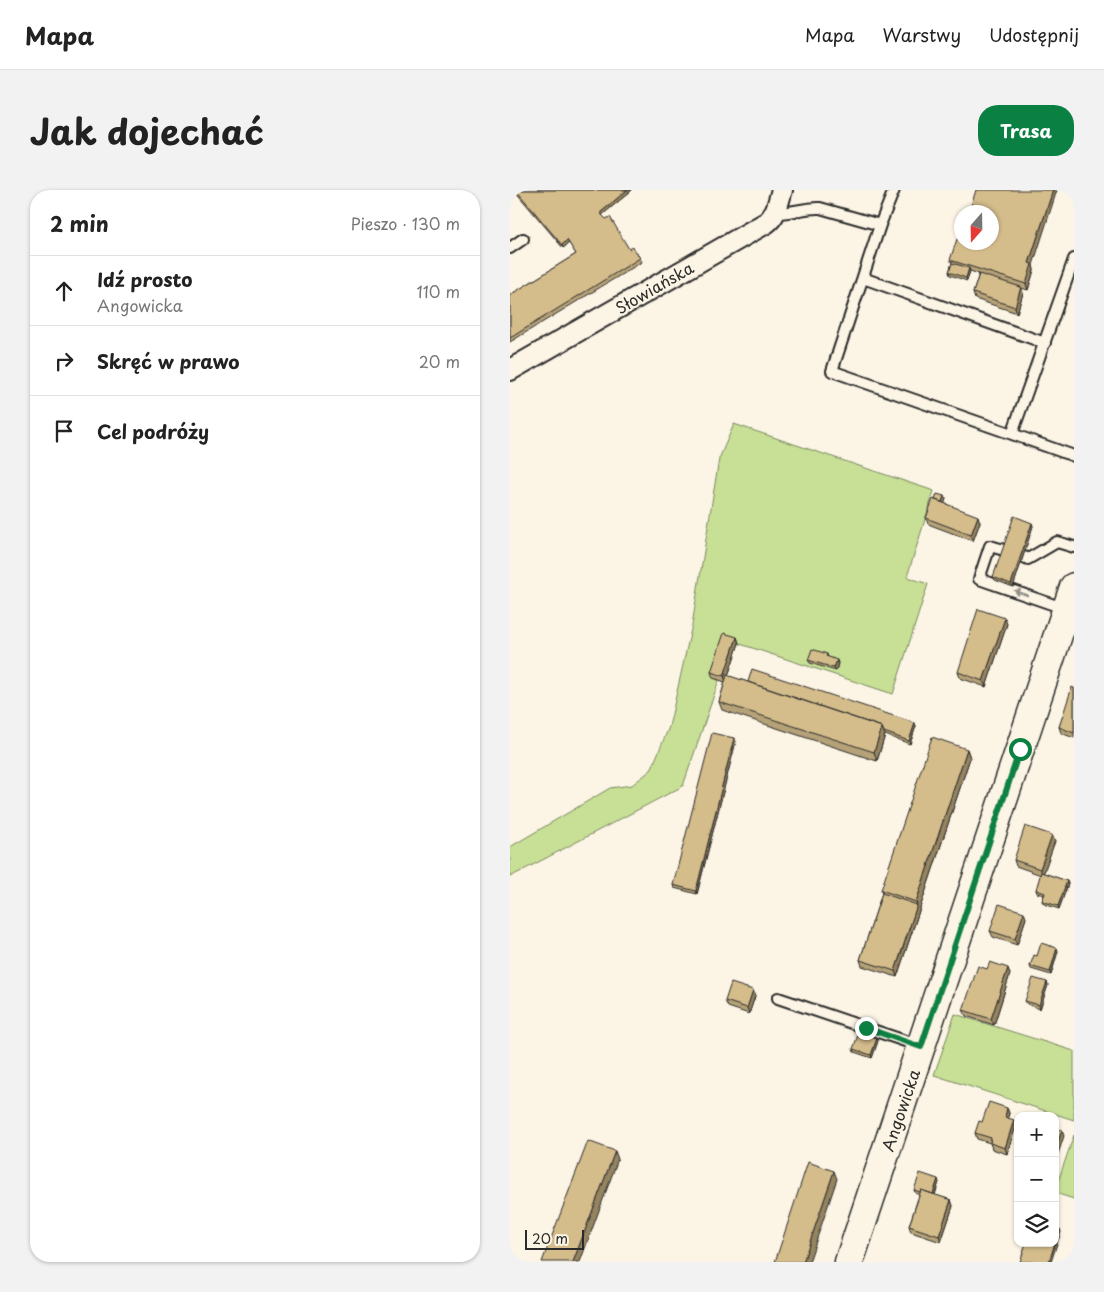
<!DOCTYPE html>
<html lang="pl">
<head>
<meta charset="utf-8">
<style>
  body { margin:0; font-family:"Playpen Sans",sans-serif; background:#f2f2f2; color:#222 }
  .controls { position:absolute; right:15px; bottom:15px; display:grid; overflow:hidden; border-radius:10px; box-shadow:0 1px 4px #0004 }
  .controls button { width:45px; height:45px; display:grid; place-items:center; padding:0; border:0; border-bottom:1px solid #e0e0e0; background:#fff; color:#222; font:25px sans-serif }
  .compass { position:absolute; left:444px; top:15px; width:45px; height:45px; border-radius:50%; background:#fff; box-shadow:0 1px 4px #0004; rotate:200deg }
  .scale { position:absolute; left:15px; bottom:12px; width:59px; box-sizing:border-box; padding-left:5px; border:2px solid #2b2b2b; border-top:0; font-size:14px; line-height:18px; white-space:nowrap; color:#2b2b2b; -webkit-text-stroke:4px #fcf5e5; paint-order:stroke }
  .stop { position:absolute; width:15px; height:15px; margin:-11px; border:4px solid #0b8043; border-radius:50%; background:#fff }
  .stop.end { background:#0b8043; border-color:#fff; box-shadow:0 1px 5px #0008 }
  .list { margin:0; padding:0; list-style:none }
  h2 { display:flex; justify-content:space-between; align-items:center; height:65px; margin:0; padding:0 20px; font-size:21px }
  h2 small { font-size:16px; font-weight:400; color:#767676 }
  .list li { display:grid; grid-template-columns:32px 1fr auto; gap:15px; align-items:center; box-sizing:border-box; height:70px; padding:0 20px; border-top:1px solid #e0e0e0 }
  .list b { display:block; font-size:19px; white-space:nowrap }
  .list p { margin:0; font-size:16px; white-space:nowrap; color:#767676 }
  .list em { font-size:16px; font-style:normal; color:#767676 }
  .icon { flex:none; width:28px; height:28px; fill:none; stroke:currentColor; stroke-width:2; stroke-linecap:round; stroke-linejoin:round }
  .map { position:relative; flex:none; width:564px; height:1072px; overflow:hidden; border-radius:20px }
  header { display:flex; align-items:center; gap:30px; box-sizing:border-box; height:70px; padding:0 25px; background:#fff; border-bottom:1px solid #e0e0e0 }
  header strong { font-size:24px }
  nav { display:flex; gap:28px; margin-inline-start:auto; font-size:18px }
  .intro { display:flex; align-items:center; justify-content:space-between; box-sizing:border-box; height:120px; padding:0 30px }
  h1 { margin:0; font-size:35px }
  .button { padding:12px 22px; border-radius:20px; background:#0b8043; color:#fff; font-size:18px; font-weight:700 }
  main { display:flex; gap:30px; padding:0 30px }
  aside { flex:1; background:#fff; border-radius:20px; box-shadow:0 1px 4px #0004 }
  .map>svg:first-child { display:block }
</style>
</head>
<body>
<header>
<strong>Mapa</strong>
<nav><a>Mapa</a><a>Warstwy</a><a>Udostępnij</a></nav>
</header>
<div class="intro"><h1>Jak dojechać</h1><a class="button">Trasa</a></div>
<main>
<aside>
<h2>2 min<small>Pieszo · 130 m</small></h2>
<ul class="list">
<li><svg class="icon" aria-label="ahead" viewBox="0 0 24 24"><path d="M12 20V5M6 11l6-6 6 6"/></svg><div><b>Idź prosto</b><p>Angowicka</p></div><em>110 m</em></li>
<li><svg class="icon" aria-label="right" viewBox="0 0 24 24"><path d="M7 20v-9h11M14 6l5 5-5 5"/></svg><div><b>Skręć w prawo</b></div><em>20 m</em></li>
<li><svg class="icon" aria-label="arrive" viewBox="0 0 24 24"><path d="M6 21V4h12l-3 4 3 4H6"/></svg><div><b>Cel podróży</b></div></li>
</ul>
</aside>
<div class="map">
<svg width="564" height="1072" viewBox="0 0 564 1072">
  <rect width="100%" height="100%" fill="#fcf5e5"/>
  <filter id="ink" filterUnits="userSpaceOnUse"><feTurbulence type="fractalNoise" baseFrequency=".02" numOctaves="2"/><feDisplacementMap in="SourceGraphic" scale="10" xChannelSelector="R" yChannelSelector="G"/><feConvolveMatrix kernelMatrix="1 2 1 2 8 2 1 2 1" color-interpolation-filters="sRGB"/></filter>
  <g filter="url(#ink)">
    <path fill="#c7e096" stroke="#798660" d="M 224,234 L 424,301 L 397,387 L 418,394 L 383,504 L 221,451 L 203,488 L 209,490 L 173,596 L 0,687 L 0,657 L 100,598 L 122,595 L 141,580 L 159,537 L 182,435 L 209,269 Z
      M 445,824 L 564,861 L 564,930 L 424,885 Z
      M 564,945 L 564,1009 L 545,1003 L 545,1000 Z"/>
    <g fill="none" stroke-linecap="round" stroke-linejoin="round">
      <g stroke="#2b2b2b" stroke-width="14">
        <path id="lane" d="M 265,23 C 281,24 295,17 310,18 L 370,35 L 322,181 L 502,244 L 564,69
          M 370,35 L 384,0
          M 0,58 L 13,49
          M 353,88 L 535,153
          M 502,244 L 564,266
          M 494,360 L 480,356 L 469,389 L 556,419
          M 514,367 L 518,369 L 547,352 L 564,357
          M 268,808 L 410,856"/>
      </g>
      <g stroke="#2b2b2b" stroke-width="24">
        <path id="street" d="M 0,180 L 256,33 C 267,25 268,12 272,0"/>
      </g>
      <g stroke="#2b2b2b" stroke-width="31">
        <path id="secondary" d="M 339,1072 L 564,397"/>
      </g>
      <use href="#lane" stroke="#fcf5e5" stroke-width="10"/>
      <use href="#street" stroke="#fcf5e5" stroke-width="20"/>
      <use href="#secondary" stroke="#fcf5e5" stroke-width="28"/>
    </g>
    <path fill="#b6a278" stroke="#2b2b2b" d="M 4,0 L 122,0 L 92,25 L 119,59 L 130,68 L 132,72 L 0,152 L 0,105 L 66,64 L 59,53 L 53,58 Z
      M 440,70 L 523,75 L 524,80 L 518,100 L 511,98 L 513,103 L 507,123 L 465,109 L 463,103 L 469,84 L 460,81 L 457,91 L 440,85 L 439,82 L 442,73 Z
      M 434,306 L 436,309 L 434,313 L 470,332 L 463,351 L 418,334 L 416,328 L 425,310 Z
      M 522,333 L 523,336 L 503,397 L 485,390 L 483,387 Z
      M 497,434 L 476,497 L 450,488 L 448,482 Z
      M 227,447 L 229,453 L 218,486 L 238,492 L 405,533 L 406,536 L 400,554 L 375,545 L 367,571 L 212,520 L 209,512 L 215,492 L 203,488 L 201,482 Z
      M 317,464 L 318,467 L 328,473 L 326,481 L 300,473 L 298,470 Z
      M 564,498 L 564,548 L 551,543 L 549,537 Z
      M 226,551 L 187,704 L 164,698 L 163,695 Z
      M 457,559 L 460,568 L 387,787 L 352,776 L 350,770 L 372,703 L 371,700 Z
      M 545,651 L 533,683 L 557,691 L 558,694 L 549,719 L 534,714 L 532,711 L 534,705 L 527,703 L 526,700 L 531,685 L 506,676 L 504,670 Z
      M 516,728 L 507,755 L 483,747 L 480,741 Z
      M 548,761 L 541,785 L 521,779 L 520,776 L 527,766 Z
      M 477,779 L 500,784 L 484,835 L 456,826 L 453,820 Z
      M 537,792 L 538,795 L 530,819 L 517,814 L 515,811 Z
      M 243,800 L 245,806 L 239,824 L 218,817 L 215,811 Z
      M 368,851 L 362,868 L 344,862 L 343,859 Z
      M 497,918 L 499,923 L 498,928 L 506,936 L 497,964 L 482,959 L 480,953 L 467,949 L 465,943 L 472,932 Z
      M 429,992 L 425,1005 L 441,1010 L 443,1016 L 431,1052 L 401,1042 L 399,1036 L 409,1005 L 405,1003 L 404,1000 Z"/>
    <path fill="#948461" stroke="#2b2b2b" d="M 117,0 L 122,0 L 91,26 L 90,23 Z
      M 543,0 L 547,0 L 523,75 L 524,80 L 518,100 L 516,94 L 519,73 Z
      M 57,50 L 59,53 L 53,58 L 52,55 Z
      M 459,78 L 460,81 L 457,91 L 456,88 Z
      M 511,97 L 513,103 L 507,123 L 505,117 Z
      M 434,306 L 436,309 L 433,318 L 431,315 Z
      M 468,326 L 470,332 L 463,351 L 461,345 Z
      M 522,333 L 523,336 L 503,397 L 501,394 Z
      M 495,428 L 497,434 L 476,497 L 473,491 Z
      M 227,447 L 229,453 L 216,492 L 214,486 Z
      M 327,470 L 328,473 L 326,481 L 324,478 Z
      M 405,533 L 406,536 L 400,554 L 399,551 Z
      M 372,537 L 375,545 L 367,571 L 364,562 Z
      M 224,548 L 226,551 L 187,704 L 186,701 Z
      M 457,559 L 460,568 L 387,787 L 385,781 L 407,715 L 406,712 Z
      M 542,645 L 545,651 L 533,685 L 530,679 Z
      M 557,691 L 558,694 L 549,719 L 548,716 Z
      M 514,722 L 516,728 L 507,755 L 505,749 Z
      M 547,758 L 548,761 L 541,785 L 540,782 Z
      M 498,778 L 500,784 L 484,835 L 481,829 Z
      M 537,792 L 538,795 L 530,819 L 529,815 Z
      M 243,800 L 245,806 L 239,824 L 237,818 Z
      M 367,848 L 368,851 L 362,868 L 361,865 Z
      M 497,918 L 499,923 L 497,933 L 495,927 Z
      M 504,930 L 506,936 L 497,964 L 495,958 Z
      M 552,940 L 554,946 L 545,973 L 545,960 Z
      M 105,961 L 108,969 L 70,1072 L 63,1072 Z
      M 324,981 L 327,989 L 299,1072 L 293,1072 Z
      M 428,989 L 429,992 L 423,1010 L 422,1006 Z
      M 441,1010 L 443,1016 L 431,1052 L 429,1046 Z
      M 550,1039 L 551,1042 L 541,1072 L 539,1072 Z"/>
    <path fill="#d4bc8b" stroke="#2b2b2b" d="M 6,0 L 117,0 L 90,23 L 96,29 L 100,27 L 119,59 L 123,57 L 130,68 L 0,148 L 0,105 L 66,64 L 57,50 L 52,55 Z
      M 466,0 L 543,0 L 519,73 L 522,74 L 516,94 L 440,70 L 447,49 L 450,50 L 452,46 L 452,52 L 482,52 L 482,22 L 459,22 Z
      M 442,73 L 459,78 L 456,88 L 439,82 Z
      M 469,84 L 511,97 L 505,117 L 463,103 Z
      M 427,304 L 434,306 L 432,312 L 425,310 Z
      M 423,309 L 468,326 L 461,345 L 416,328 Z
      M 504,326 L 522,333 L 501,394 L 483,387 Z
      M 468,419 L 495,428 L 473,491 L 448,482 Z
      M 214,443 L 227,447 L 214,486 L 201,482 Z
      M 302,459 L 317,464 L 316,466 L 327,470 L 324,478 L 298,470 Z
      M 242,479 L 405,533 L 399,551 L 374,542 L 372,537 L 238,492 Z
      M 217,485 L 372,537 L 364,562 L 209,512 Z
      M 562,497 L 564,498 L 564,543 L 549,537 Z
      M 202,543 L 224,548 L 186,701 L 163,695 Z
      M 422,547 L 457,559 L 406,712 L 371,700 Z
      M 515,636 L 542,645 L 530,679 L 504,670 Z
      M 531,682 L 557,691 L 548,716 L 532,711 L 535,703 L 526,700 Z
      M 372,703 L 407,715 L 385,781 L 350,770 Z
      M 489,714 L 514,722 L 505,749 L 480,741 Z
      M 531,753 L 547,758 L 540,782 L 520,776 L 524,765 L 527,766 Z
      M 480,772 L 498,778 L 481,829 L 453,820 L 468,776 L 477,779 Z
      M 523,788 L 537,792 L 529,815 L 515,811 Z
      M 221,793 L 243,800 L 237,818 L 215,811 Z
      M 349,842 L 367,848 L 361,865 L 343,859 Z
      M 479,912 L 497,918 L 495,927 L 504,930 L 495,958 L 480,953 L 481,948 L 465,943 L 469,931 L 472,932 Z
      M 545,938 L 552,940 L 545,960 Z
      M 78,951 L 105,961 L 63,1072 L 32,1072 Z
      M 298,972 L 324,981 L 293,1072 L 265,1072 Z
      M 410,983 L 428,989 L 423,1004 L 411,1000 L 410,1002 L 404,1000 Z
      M 411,1000 L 441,1010 L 429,1046 L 399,1036 Z
      M 545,1038 L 550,1039 L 545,1053 Z
      M 516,1053 L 545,1053 L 539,1072 L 510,1072 Z"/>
    <defs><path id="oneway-solid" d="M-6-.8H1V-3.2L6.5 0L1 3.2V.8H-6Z" transform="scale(1.25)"/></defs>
    <use fill="#949088" href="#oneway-solid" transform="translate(511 403) rotate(-161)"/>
  </g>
  <g fill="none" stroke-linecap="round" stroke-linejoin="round" filter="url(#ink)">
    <path stroke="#0b8043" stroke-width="6" d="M 356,838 L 411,857 L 510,559"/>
  </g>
  <g text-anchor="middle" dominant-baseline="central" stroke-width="4" stroke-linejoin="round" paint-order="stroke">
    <g font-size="16" fill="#2b2b2b" stroke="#fcf5e5">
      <text transform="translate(144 97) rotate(-30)">Słowiańska</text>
      <text transform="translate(390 920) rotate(-71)">Angowicka</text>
    </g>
  </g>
</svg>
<div class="controls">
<button>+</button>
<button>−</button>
<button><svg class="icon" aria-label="layers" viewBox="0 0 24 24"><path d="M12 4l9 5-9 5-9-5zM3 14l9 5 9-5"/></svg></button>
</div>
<svg class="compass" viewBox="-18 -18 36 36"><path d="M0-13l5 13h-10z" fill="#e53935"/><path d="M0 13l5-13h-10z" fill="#767676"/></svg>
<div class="scale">20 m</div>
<div class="stop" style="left:510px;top:559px"></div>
<div class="stop end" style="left:356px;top:838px"></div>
</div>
</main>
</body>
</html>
